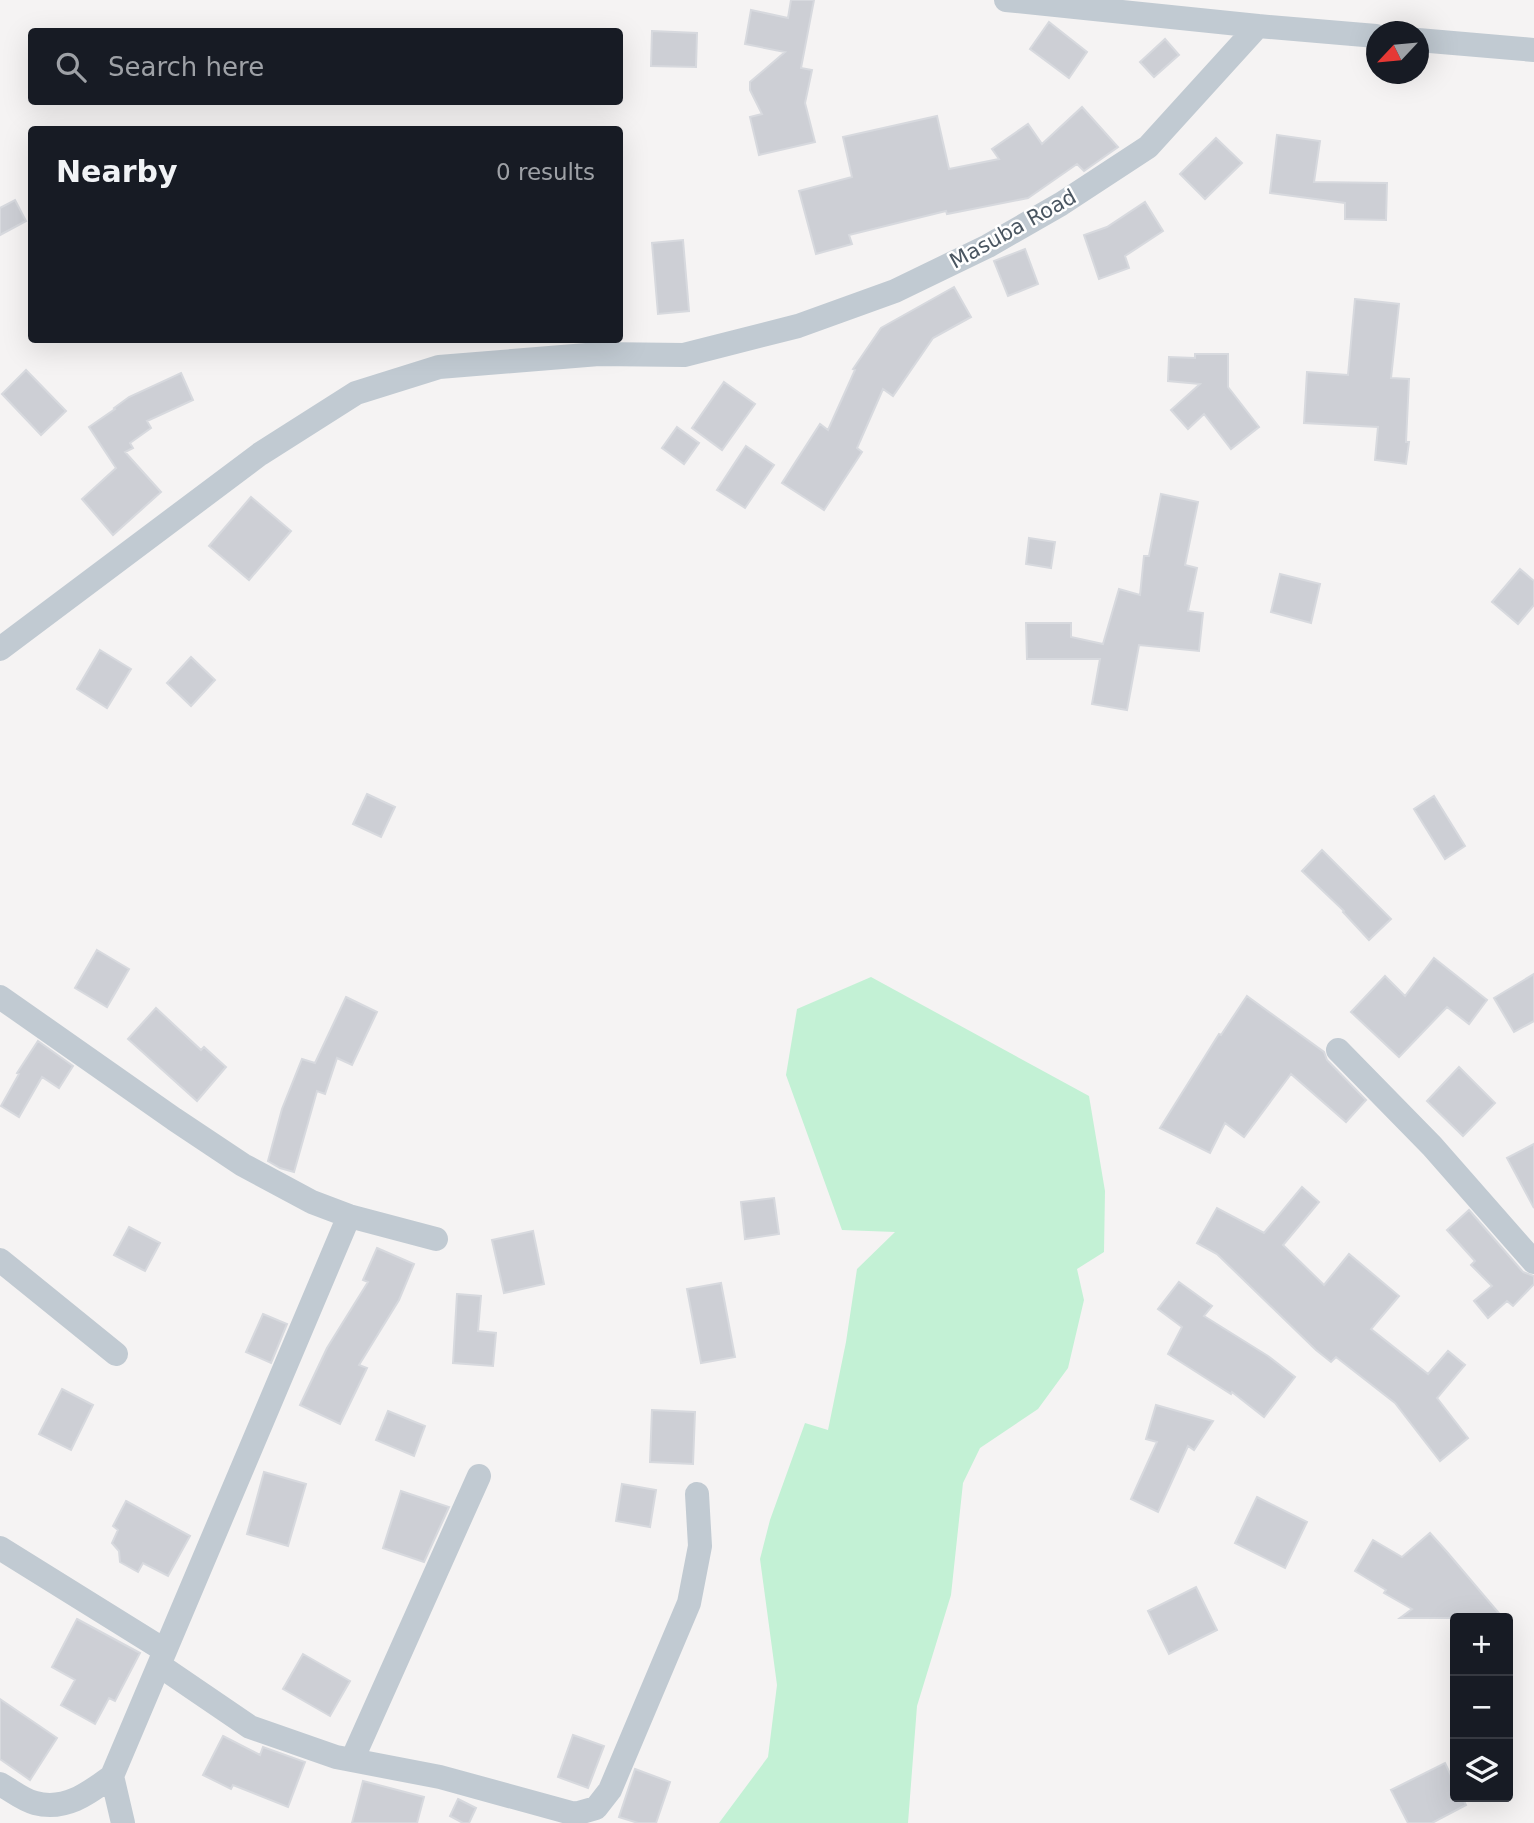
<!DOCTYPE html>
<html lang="en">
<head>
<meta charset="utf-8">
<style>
  body { margin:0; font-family:"DejaVu Sans",sans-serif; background:#20242c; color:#f1f3f6 }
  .controls { position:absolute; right:21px; bottom:21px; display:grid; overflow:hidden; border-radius:7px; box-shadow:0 7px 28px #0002 }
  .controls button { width:63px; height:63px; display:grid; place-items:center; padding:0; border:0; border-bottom:2px solid #363941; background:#171b24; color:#f1f3f6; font:35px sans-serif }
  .compass { position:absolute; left:1366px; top:21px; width:63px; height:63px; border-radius:50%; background:#171b24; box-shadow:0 7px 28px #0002; rotate:244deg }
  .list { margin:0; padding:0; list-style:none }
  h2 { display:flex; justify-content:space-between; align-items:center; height:91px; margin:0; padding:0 28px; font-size:30px }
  h2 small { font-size:23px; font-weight:400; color:#9ea1a6 }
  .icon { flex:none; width:38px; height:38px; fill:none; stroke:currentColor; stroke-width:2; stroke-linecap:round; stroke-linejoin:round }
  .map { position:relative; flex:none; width:1534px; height:1823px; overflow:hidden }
  .search { position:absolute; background:#171b24; box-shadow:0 7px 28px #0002; left:28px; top:28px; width:595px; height:77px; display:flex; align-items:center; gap:18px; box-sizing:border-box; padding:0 24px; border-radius:7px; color:#9ea1a6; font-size:26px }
  .panel { position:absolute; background:#171b24; box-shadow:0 7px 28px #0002; left:28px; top:126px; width:595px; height:217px; border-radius:7px }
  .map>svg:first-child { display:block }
</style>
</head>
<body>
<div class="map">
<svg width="1534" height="1823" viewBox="0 0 1534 1823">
  <rect width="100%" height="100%" fill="#f5f3f3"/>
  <path fill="#c3f1d5" d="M 871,977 L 1089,1096 L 1105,1191 L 1104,1252 L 1077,1269 L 1084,1300 L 1068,1368 L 1038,1409 L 980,1448 L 963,1483 L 951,1595 L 917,1706 L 908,1823 L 719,1823 L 768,1757 L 777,1685 L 760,1559 L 770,1520 L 805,1423 L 828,1430 L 846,1342 L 857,1269 L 895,1232 L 842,1230 L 786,1075 L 797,1009 Z"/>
  <path fill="#cdcfd5" stroke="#d7d9de" stroke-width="2" d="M 791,0 L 814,0 L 801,68 L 812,70 L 805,103 L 815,142 L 759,155 L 750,117 L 762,114 L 750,90 L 750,82 L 785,52 L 745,44 L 751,10 L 788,18 Z
    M 1049,22 L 1087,52 L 1069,78 L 1030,49 Z
    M 652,31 L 697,33 L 696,67 L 651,66 Z
    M 1165,39 L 1179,55 L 1154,77 L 1140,62 Z
    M 1082,107 L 1118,147 L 1084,171 L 1077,164 L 1028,198 L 947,214 L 946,211 L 849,235 L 852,244 L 816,254 L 799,191 L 852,177 L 843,137 L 937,116 L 949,169 L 999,159 L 992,149 L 1028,124 L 1042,144 Z
    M 1277,135 L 1320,141 L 1314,182 L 1387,183 L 1386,220 L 1345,219 L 1345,203 L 1270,193 Z
    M 1216,138 L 1242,163 L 1205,199 L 1180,174 Z
    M 15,200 L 26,221 L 0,235 L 0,208 Z
    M 1145,202 L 1163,231 L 1125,256 L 1129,268 L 1099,279 L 1084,235 L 1107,227 Z
    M 683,240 L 689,311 L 658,314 L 652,243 Z
    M 1025,249 L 1038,284 L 1008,296 L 994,261 Z
    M 954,287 L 971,317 L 933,338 L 893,396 L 883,389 L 857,448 L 862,452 L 824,510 L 782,483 L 820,424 L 828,430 L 855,370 L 853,369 L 881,328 Z
    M 1355,299 L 1399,304 L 1391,378 L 1409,379 L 1406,442 L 1409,442 L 1406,464 L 1375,460 L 1378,427 L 1304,423 L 1307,372 L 1348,375 Z
    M 1195,354 L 1228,354 L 1228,387 L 1259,427 L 1231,449 L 1204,414 L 1188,429 L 1171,410 L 1200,384 L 1168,381 L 1169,357 L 1195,358 Z
    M 26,370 L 66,411 L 41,435 L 2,394 Z
    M 181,373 L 193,400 L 147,421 L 151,428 L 130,443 L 133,448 L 125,452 L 161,492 L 113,535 L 82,499 L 116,468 L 89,427 L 115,409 L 114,408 L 129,397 Z
    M 724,382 L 755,404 L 722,450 L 692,428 Z
    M 677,427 L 699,443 L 684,464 L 662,448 Z
    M 746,446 L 774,465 L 745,508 L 717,490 Z
    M 1161,494 L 1198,502 L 1185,565 L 1197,568 L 1188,611 L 1203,613 L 1199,651 L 1139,645 L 1127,710 L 1092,704 L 1100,659 L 1027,659 L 1026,623 L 1071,623 L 1071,637 L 1103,644 L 1119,589 L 1140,595 L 1144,556 L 1149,556 Z
    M 251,497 L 291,531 L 249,580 L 209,546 Z
    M 1029,538 L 1055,542 L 1051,568 L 1026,564 Z
    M 1520,569 L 1534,581 L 1534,605 L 1518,624 L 1492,602 Z
    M 1280,574 L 1320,584 L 1311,623 L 1271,612 Z
    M 100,650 L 131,669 L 107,708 L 77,689 Z
    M 191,657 L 215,680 L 191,706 L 167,683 Z
    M 367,794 L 395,807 L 381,837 L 353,824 Z
    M 1434,796 L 1465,846 L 1445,859 L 1414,809 Z
    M 1322,850 L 1391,919 L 1369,940 L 1343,912 L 1344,911 L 1302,871 Z
    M 97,950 L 129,969 L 107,1007 L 75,988 Z
    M 1434,958 L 1487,1000 L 1469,1024 L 1447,1007 L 1399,1057 L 1351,1012 L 1385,976 L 1405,996 Z
    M 1534,974 L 1534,1021 L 1514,1032 L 1494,998 Z
    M 1247,996 L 1324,1052 L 1327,1060 L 1366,1100 L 1346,1122 L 1291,1074 L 1244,1137 L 1225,1123 L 1210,1153 L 1160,1128 L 1219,1034 L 1221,1035 Z
    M 346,997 L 377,1012 L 352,1065 L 337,1058 L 325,1094 L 317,1091 L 294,1172 L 280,1168 L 268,1161 L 282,1109 L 302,1059 L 315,1063 Z
    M 156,1008 L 201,1050 L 204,1047 L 226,1067 L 197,1101 L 128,1039 Z
    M 38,1041 L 73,1066 L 59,1088 L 42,1077 L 19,1117 L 1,1106 L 19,1074 L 17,1073 Z
    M 1459,1067 L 1495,1103 L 1463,1136 L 1427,1101 Z
    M 1534,1144 L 1534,1208 L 1507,1158 Z
    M 1302,1187 L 1319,1202 L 1283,1245 L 1324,1285 L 1349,1254 L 1399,1296 L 1371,1329 L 1428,1374 L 1448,1351 L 1465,1365 L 1437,1398 L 1468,1438 L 1440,1461 L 1395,1403 L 1336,1357 L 1331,1362 L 1316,1350 L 1217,1254 L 1197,1243 L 1217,1208 L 1264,1233 Z
    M 774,1198 L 779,1234 L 745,1239 L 741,1202 Z
    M 1469,1210 L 1523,1272 L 1534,1276 L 1534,1284 L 1513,1306 L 1507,1301 L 1488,1318 L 1474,1301 L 1492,1286 L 1471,1265 L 1475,1261 L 1447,1230 Z
    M 129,1227 L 160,1243 L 145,1271 L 114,1255 Z
    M 533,1231 L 544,1284 L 504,1293 L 492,1240 Z
    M 377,1248 L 414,1264 L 399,1300 L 359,1365 L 367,1368 L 340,1424 L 300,1405 L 327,1348 L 368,1282 L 363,1280 Z
    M 1179,1282 L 1212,1306 L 1204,1316 L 1268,1356 L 1295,1377 L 1264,1417 L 1232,1392 L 1231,1394 L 1168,1354 L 1182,1327 L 1158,1309 Z
    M 721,1283 L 735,1357 L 701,1363 L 687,1289 Z
    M 457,1294 L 481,1296 L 478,1331 L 496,1333 L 493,1366 L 453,1363 Z
    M 263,1314 L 287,1324 L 271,1363 L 246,1352 Z
    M 62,1389 L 93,1405 L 71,1450 L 39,1434 Z
    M 1156,1405 L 1213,1421 L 1194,1450 L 1188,1446 L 1158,1512 L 1131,1499 L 1157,1442 L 1146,1439 Z
    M 652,1410 L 695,1412 L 693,1464 L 650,1462 Z
    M 388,1411 L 425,1426 L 414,1456 L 376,1440 Z
    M 264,1472 L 306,1484 L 288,1546 L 247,1534 Z
    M 622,1484 L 656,1490 L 650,1527 L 616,1521 Z
    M 401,1491 L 449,1507 L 424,1562 L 383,1548 Z
    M 1257,1497 L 1307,1522 L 1285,1568 L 1235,1543 Z
    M 126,1501 L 190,1536 L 168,1576 L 143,1563 L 138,1572 L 120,1562 L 119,1551 L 112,1543 L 118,1530 L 113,1526 Z
    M 1430,1533 L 1447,1552 L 1503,1618 L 1400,1618 L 1412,1609 L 1384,1593 L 1386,1590 L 1355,1571 L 1373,1540 L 1402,1557 Z
    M 1196,1587 L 1217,1630 L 1169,1654 L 1148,1611 Z
    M 77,1619 L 140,1653 L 115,1701 L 109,1698 L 95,1724 L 61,1705 L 75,1680 L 52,1667 Z
    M 303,1654 L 350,1681 L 330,1716 L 283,1689 Z
    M 0,1699 L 57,1738 L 30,1780 L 0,1759 Z
    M 573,1735 L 604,1746 L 588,1788 L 558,1777 Z
    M 223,1736 L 260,1755 L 263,1747 L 305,1762 L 288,1807 L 233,1785 L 231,1789 L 203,1775 Z
    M 1445,1763 L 1455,1784 L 1455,1797 L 1462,1797 L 1466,1805 L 1432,1823 L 1408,1823 L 1391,1790 Z
    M 635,1769 L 670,1782 L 656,1823 L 638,1823 L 619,1817 Z
    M 363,1781 L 424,1797 L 417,1823 L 352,1823 Z
    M 458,1799 L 476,1808 L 469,1823 L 463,1823 L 450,1816 Z"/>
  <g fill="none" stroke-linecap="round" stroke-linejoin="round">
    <path stroke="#c1cad2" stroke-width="24" d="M 1006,0 L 1258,26
      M 1418,40 L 1534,50
      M 0,649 L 260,454 L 356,393 L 439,367 L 599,354 L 684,355 L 798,326 L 895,291 L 988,246 L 1061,204 L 1148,147 L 1258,26 L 1376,36
      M 0,997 L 174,1119 L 243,1165 L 312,1202 L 349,1216 L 436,1239
      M 1338,1050 L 1432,1146 L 1534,1262
      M 0,1260 L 116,1354
      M 0,1548 L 164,1650
      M 159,1665 L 250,1727 L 336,1757 L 440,1777 L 575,1814 L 596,1808 L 610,1790 L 689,1603 L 700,1546 L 697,1494
      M 352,1760 L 479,1476
      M 112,1776 L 123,1823
      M 0,1784 C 11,1790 23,1800 35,1803 C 66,1811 89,1793 112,1776 L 349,1216"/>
  </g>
  <g text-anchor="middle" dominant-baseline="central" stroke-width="5" stroke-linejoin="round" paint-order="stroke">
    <g font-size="21" fill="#4a5661" stroke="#fff">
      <text transform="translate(1013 229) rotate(-29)">Masuba Road</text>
    </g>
  </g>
</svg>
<div class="controls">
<button>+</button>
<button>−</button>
<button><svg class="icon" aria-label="layers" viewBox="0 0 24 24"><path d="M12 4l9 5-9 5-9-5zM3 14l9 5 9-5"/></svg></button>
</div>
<svg class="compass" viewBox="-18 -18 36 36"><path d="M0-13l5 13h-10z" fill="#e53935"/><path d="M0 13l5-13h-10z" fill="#9ea1a6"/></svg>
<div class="search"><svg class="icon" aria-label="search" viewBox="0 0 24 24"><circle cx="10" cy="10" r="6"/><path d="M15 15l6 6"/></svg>Search here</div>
<section class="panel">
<h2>Nearby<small>0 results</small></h2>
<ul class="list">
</ul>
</section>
</div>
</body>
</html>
